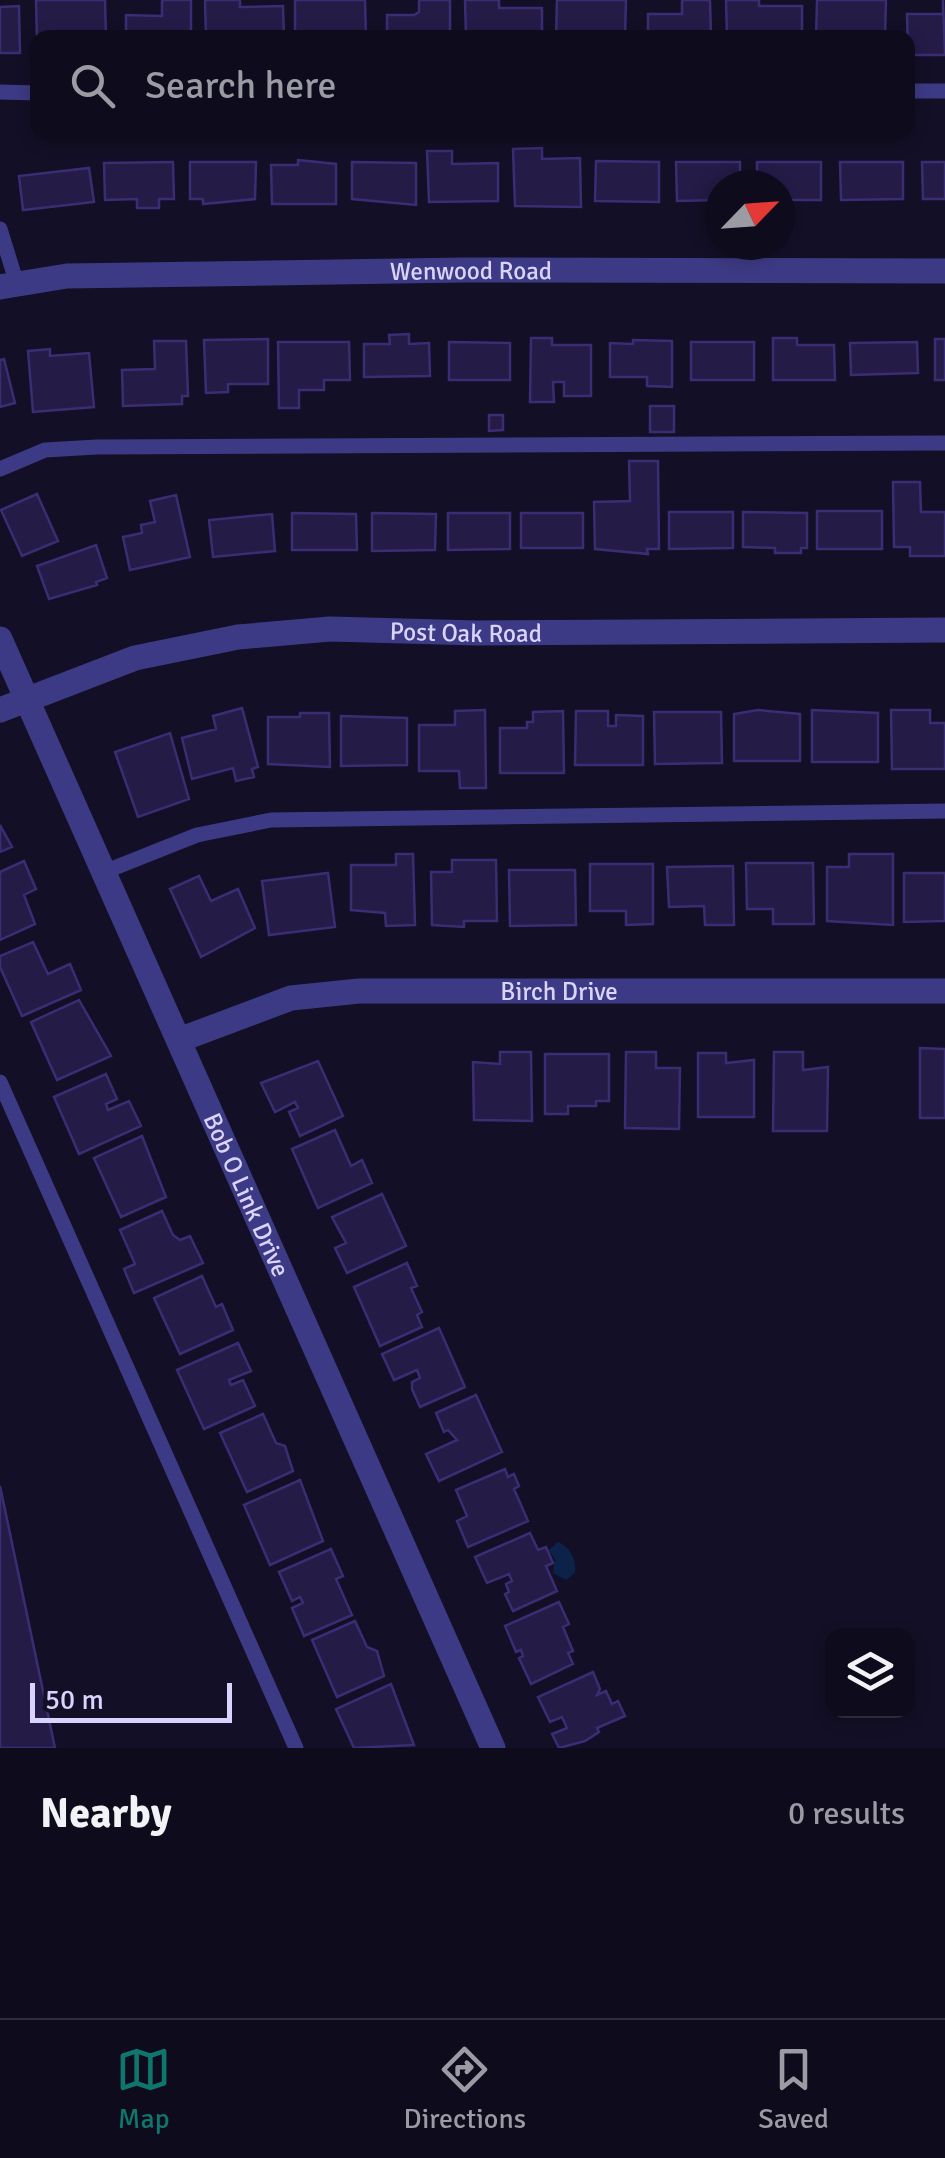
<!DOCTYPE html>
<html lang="en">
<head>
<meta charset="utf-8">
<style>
  body { margin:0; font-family:Signika,sans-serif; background:#171425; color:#f1f3f6 }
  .controls { position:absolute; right:30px; bottom:30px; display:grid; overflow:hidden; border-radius:20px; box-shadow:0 5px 15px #0003 }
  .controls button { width:90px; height:90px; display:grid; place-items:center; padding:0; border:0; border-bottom:2px solid #2e2b3b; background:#0e0b1c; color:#f1f3f6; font:50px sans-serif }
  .compass { position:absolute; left:705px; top:170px; width:90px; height:90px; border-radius:50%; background:#0e0b1c; box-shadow:0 5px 15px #0003; rotate:65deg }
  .scale { position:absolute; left:30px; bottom:25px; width:202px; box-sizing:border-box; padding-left:10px; border:5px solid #d9d4ff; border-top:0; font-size:28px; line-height:35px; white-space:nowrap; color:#d9d4ff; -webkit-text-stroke:8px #130f26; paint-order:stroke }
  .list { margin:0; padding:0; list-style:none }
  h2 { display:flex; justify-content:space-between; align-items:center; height:130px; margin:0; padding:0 40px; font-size:42px }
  h2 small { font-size:32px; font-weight:400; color:#9b9ba3 }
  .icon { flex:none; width:55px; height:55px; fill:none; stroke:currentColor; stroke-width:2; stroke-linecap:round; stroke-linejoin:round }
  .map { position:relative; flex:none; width:945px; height:1748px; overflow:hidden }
  .search { position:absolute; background:#0e0b1c; box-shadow:0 5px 15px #0003; left:30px; right:30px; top:30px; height:110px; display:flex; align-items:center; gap:25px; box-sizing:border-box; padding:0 35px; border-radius:20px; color:#9b9ba3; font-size:38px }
  .sheet { height:270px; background:#0e0b1c }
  nav { display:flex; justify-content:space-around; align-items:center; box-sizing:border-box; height:140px; border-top:2px solid #2e2b3b; background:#0e0b1c; font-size:28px; color:#9b9ba3 }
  nav a { display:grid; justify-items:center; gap:5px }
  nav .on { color:#0f766e }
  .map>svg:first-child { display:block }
</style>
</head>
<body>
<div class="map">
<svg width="945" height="1748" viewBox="0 0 945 1748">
  <rect width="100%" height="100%" fill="#130f26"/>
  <path fill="#0c2248" d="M 558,1542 C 570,1547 577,1560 575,1573 L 566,1580 L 553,1573 L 555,1559 L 549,1550 Z"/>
  <path fill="#241b47" stroke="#3b2d73" stroke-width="2.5" d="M 36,0 L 105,0 L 106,38 L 37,41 Z
    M 162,0 L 191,0 L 191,38 L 126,38 L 126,15 L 162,16 Z
    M 205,0 L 240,0 L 240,7 L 283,6 L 284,38 L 206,38 Z
    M 295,0 L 365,0 L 366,38 L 295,38 Z
    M 419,0 L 450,0 L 450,38 L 387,38 L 387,15 L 414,15 L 419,12 Z
    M 465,0 L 499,0 L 499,8 L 542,8 L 542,38 L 466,38 Z
    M 557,0 L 626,0 L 625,38 L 556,38 Z
    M 682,0 L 710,0 L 711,38 L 648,38 L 648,14 L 682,14 Z
    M 726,0 L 759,0 L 759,6 L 802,6 L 802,38 L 727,38 Z
    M 817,0 L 886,0 L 885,38 L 816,38 Z
    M 943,0 L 945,55 L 908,55 L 907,14 L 943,14 Z
    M 19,6 L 20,53 L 0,53 L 0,7 Z
    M 542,148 L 542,159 L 580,158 L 581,207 L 515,206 L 513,149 Z
    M 427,151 L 452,151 L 452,164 L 498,163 L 498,201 L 429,202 Z
    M 298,160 L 336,164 L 336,204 L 272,204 L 271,165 L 298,165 Z
    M 596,161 L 659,162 L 659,202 L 595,201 Z
    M 173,162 L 174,199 L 159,199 L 159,208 L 137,208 L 137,199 L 105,200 L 104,163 Z
    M 190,162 L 256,162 L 255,199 L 203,204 L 203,199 L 190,199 Z
    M 352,162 L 416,163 L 416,205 L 352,199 Z
    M 676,162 L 740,162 L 740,185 L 720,185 L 720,200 L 677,201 Z
    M 757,162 L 821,162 L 821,200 L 780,200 L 780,185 L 757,185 Z
    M 840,162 L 903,162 L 903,199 L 841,200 Z
    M 922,162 L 945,162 L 945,199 L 923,199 Z
    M 89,168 L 94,202 L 23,210 L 19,176 Z
    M 409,334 L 409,344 L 429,343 L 430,376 L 364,377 L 364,344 L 390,344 L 389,335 Z
    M 531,338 L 552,338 L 552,345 L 591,345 L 591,396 L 564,396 L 564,382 L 553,382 L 554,402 L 530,402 Z
    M 773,338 L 797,338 L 797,345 L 834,345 L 835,380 L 773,380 Z
    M 268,339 L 268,384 L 228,384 L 228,392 L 206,393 L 204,340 Z
    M 935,339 L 945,339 L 945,380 L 935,380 Z
    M 633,340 L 672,341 L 672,387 L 647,386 L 647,377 L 610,377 L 610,343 L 633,344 Z
    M 154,341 L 186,341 L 188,396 L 182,396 L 182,404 L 123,406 L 122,370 L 155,369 Z
    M 278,342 L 349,342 L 350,380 L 324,380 L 324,390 L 299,390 L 299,408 L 279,408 Z
    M 449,342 L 510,343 L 510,380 L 449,380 Z
    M 691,342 L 754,342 L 754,380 L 691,380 Z
    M 917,342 L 918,373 L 851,375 L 850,343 Z
    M 50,349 L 50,356 L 89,353 L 94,407 L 33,412 L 28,351 Z
    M 4,359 L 15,403 L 0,407 L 0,360 Z
    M 650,406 L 674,406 L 674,432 L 650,432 Z
    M 489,415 L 503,415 L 503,430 L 489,431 Z
    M 629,461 L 658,461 L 659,549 L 647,549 L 648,554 L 595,549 L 594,502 L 630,501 Z
    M 893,482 L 920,482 L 921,512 L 945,512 L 945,556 L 910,556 L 910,547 L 894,547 Z
    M 37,494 L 58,541 L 22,556 L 1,510 Z
    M 176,495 L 190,557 L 130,570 L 123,537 L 142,533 L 141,525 L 155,522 L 150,501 Z
    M 817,511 L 882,511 L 882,549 L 817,549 Z
    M 669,512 L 733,512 L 733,548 L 669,549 Z
    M 743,512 L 807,513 L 807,548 L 801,548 L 801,553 L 775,553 L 775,548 L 743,547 Z
    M 292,513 L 356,514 L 357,550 L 292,550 Z
    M 372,513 L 436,514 L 435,550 L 372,551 Z
    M 448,513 L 510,513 L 510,549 L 448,550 Z
    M 521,513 L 583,513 L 583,548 L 521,548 Z
    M 272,514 L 275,551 L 213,557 L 209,520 Z
    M 96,545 L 107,578 L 96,582 L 97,585 L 49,599 L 37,566 Z
    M 242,708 L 258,767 L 252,769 L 254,777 L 236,781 L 233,768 L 192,779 L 182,738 L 216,729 L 213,716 Z
    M 485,710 L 486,788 L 460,788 L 459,771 L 419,771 L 419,725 L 455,725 L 455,711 Z
    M 758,710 L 800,714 L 800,761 L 734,761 L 734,714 Z
    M 812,710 L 878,713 L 878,762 L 812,762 Z
    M 891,710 L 930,710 L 930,723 L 945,723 L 945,769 L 892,769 Z
    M 563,711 L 564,773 L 500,773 L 500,728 L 527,728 L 527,722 L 533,722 L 533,712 Z
    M 576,711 L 608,711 L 608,726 L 616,726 L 616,715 L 643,716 L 643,765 L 575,765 Z
    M 654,712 L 721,712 L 722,763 L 655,764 Z
    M 300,713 L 329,713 L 330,767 L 268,764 L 268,717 L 300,717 Z
    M 341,716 L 407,718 L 407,765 L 341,766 Z
    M 170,733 L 189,799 L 138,817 L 115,752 Z
    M 0,825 L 12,847 L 0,852 Z
    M 396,854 L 413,854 L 415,925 L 386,926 L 385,913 L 351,910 L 351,865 L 396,865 Z
    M 849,854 L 893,854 L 893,925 L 827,921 L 827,867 L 849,867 Z
    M 452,860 L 496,860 L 497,921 L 464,921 L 464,927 L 432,925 L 431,872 L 452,872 Z
    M 24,861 L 36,889 L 24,895 L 35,924 L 0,940 L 0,872 Z
    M 746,863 L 813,863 L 814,924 L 773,924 L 773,909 L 747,909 Z
    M 590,864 L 653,864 L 653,924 L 626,925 L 626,911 L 590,911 Z
    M 733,866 L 734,925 L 705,925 L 704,906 L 669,907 L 667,867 Z
    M 509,870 L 575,870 L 576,925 L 510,926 Z
    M 328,873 L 335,927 L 269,935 L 262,881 Z
    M 904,873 L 945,873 L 945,921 L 904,922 Z
    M 199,876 L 211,901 L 238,889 L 255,928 L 201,957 L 170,889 Z
    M 33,942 L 48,974 L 70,964 L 81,990 L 22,1016 L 0,967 L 0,956 Z
    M 79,1000 L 111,1056 L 57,1080 L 31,1022 Z
    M 920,1048 L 945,1049 L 945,1118 L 920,1118 Z
    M 500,1052 L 531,1052 L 532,1121 L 474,1120 L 473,1062 L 500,1064 Z
    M 626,1052 L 656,1052 L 656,1068 L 680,1068 L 679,1129 L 625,1128 Z
    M 774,1052 L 803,1052 L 803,1070 L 828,1067 L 827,1131 L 773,1131 Z
    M 698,1053 L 726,1053 L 726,1063 L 754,1060 L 754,1117 L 698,1117 Z
    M 545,1054 L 609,1054 L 609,1101 L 596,1101 L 596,1106 L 568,1106 L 568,1114 L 545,1114 Z
    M 318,1061 L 343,1116 L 300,1136 L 289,1112 L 298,1108 L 295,1102 L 275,1112 L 261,1083 Z
    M 106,1074 L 117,1099 L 106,1104 L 108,1110 L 129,1101 L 141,1126 L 79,1154 L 54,1097 Z
    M 335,1130 L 351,1166 L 362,1160 L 372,1183 L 318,1208 L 292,1149 Z
    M 142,1136 L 166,1197 L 121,1217 L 94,1158 Z
    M 382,1194 L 406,1246 L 347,1273 L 335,1248 L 346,1243 L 332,1217 Z
    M 162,1211 L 173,1235 L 180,1240 L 190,1236 L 203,1263 L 134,1293 L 124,1269 L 135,1264 L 120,1230 Z
    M 407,1263 L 417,1286 L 411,1288 L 422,1312 L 417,1315 L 422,1327 L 380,1346 L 354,1287 Z
    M 202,1276 L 216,1307 L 222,1304 L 233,1330 L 180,1354 L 154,1298 Z
    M 439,1328 L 465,1387 L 420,1407 L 412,1389 L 412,1382 L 420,1378 L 417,1370 L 394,1380 L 382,1354 Z
    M 238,1343 L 251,1371 L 229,1380 L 231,1385 L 243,1380 L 255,1406 L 204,1429 L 177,1370 Z
    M 476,1395 L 502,1452 L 439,1481 L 426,1454 L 457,1440 L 448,1430 L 444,1432 L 436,1413 Z
    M 263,1414 L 276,1443 L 285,1446 L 293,1471 L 247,1492 L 220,1433 Z
    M 505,1469 L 508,1477 L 514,1474 L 519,1486 L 514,1489 L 528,1521 L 468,1547 L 457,1521 L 467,1516 L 456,1490 Z
    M 300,1480 L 323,1541 L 270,1565 L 244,1505 Z
    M 0,1486 L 55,1748 L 0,1748 Z
    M 530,1533 L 538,1550 L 546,1547 L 553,1563 L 546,1566 L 557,1591 L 513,1611 L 505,1594 L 509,1592 L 506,1584 L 512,1581 L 509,1574 L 487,1583 L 475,1557 Z
    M 331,1549 L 343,1576 L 336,1579 L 352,1615 L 304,1636 L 292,1608 L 303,1603 L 300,1597 L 292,1601 L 279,1572 Z
    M 559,1602 L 569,1624 L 563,1627 L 573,1651 L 568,1653 L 573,1664 L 531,1684 L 519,1658 L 523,1656 L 521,1650 L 516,1652 L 505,1626 Z
    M 355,1621 L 367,1647 L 377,1651 L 384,1676 L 337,1697 L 312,1640 Z
    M 593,1672 L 600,1689 L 597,1695 L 606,1691 L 612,1704 L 618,1701 L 625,1716 L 597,1728 L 599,1732 L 585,1741 L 559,1748 L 552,1734 L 567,1728 L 562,1717 L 550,1722 L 538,1697 Z
    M 391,1684 L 414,1745 L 354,1748 L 336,1709 Z"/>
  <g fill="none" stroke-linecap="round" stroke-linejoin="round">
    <path stroke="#3d3a85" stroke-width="15" d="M 908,91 L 945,91
      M 0,92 L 38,93
      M 0,229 L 17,284
      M 0,469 L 45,450 L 97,447 L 945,443
      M 104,872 L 197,835 L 271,820 L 945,811
      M 0,1082 L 296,1748"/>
    <g stroke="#3d3a85" stroke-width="25">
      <path id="s1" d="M 0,287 L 67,276 L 463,270 L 945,271"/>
      <path id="s2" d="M 0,639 L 493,1748"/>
      <path id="s3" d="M 0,710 L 135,658 L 238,637 L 330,629 L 477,633 L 945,630"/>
      <path id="s4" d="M 179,1040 L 291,998 L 359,991 L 945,991"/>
    </g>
  </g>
  <g text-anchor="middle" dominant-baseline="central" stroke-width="9" stroke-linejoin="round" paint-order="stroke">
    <g font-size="25" fill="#d9d4ff" stroke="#130f26">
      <text stroke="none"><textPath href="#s1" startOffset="472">Wenwood Road</textPath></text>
      <text stroke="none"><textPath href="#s3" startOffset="478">Post Oak Road</textPath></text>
      <text stroke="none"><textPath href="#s4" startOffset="388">Birch Drive</textPath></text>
      <text stroke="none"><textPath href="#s2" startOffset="608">Bob O Link Drive</textPath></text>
    </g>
  </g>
</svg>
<div class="controls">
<button><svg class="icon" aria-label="layers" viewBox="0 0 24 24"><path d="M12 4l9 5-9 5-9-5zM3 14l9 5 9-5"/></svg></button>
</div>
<svg class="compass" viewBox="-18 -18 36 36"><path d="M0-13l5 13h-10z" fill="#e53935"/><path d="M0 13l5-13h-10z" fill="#9b9ba3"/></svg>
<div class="scale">50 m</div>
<div class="search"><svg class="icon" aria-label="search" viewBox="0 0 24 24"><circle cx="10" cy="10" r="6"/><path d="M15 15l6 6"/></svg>Search here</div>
</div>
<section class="sheet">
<h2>Nearby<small>0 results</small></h2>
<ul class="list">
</ul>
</section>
<nav>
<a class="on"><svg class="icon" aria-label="map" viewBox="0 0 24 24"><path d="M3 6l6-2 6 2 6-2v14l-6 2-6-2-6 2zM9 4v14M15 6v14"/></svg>Map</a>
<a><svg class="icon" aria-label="directions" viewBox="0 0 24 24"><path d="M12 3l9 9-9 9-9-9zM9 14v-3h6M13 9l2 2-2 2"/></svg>Directions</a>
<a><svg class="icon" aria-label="saved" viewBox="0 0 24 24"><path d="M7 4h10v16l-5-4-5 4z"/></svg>Saved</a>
</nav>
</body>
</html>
